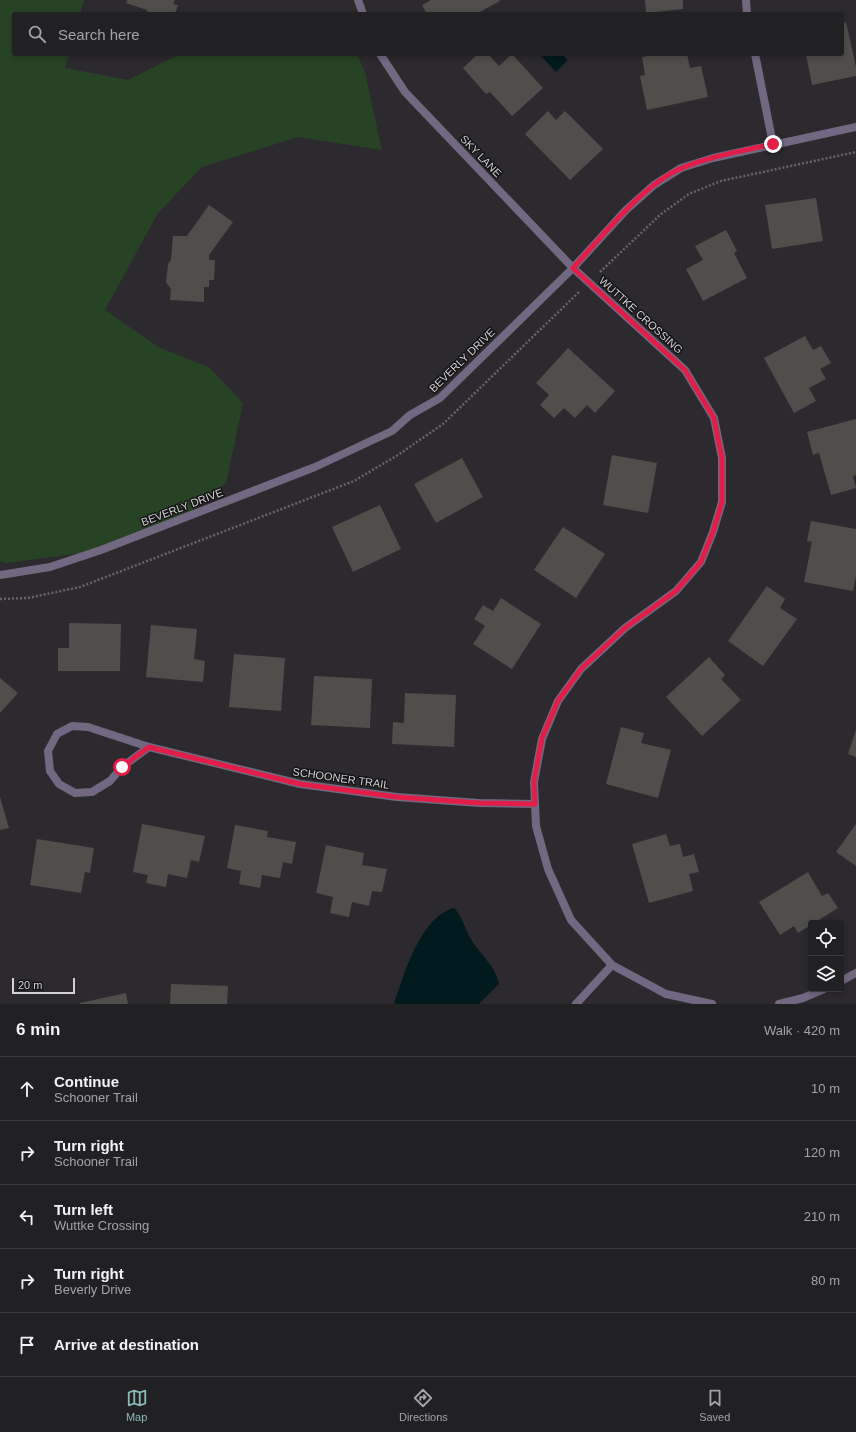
<!DOCTYPE html>
<html lang="en">
<head>
<meta charset="utf-8">
<style>
  body { margin:0; font-family:Arial,sans-serif; background:#2d2d2f; color:#f1f3f6 }
  .controls { position:absolute; right:12px; bottom:12px; display:grid; overflow:hidden; border-radius:4px; box-shadow:0 2px 6px #0003 }
  .controls button { width:36px; height:36px; display:grid; place-items:center; padding:0; border:0; border-bottom:1px solid #3e3e40; background:#212022; color:#f1f3f6; font:20px sans-serif }
  .scale { position:absolute; left:12px; bottom:10px; width:63px; box-sizing:border-box; padding-left:4px; border:2px solid #d2d1d3; border-top:0; font-size:11px; line-height:14px; white-space:nowrap; color:#d2d1d3; -webkit-text-stroke:3px #141315; paint-order:stroke }
  .stop { position:absolute; width:12px; height:12px; margin:-9px; border:3px solid #e11d48; border-radius:50%; background:#fff }
  .stop.end { background:#e11d48; border-color:#fff; box-shadow:0 1px 4px #0008 }
  .list { margin:0; padding:0; list-style:none }
  h2 { display:flex; justify-content:space-between; align-items:center; height:52px; margin:0; padding:0 16px; font-size:17px }
  h2 small { font-size:13px; font-weight:400; color:#a2a3a5 }
  .list li { display:grid; grid-template-columns:26px 1fr auto; gap:12px; align-items:center; box-sizing:border-box; height:64px; padding:0 16px; border-top:1px solid #3e3e40 }
  .list b { display:block; font-size:15px; white-space:nowrap }
  .list p { margin:0; font-size:13px; white-space:nowrap; color:#a2a3a5 }
  .list em { font-size:13px; font-style:normal; color:#a2a3a5 }
  .icon { flex:none; width:22px; height:22px; fill:none; stroke:currentColor; stroke-width:2; stroke-linecap:round; stroke-linejoin:round }
  .map { position:relative; flex:none; width:856px; height:1004px; overflow:hidden }
  .search { position:absolute; background:#212022; box-shadow:0 2px 6px #0003; left:12px; right:12px; top:12px; height:44px; display:flex; align-items:center; gap:10px; box-sizing:border-box; padding:0 14px; border-radius:4px; color:#a2a3a5; font-size:15px }
  .sheet { height:372px; background:#212022 }
  nav { display:flex; justify-content:space-around; align-items:center; box-sizing:border-box; height:56px; border-top:1px solid #3e3e40; background:#212022; font-size:11px; color:#a2a3a5 }
  nav a { display:grid; justify-items:center; gap:2px }
  nav .on { color:#8bbbb9 }
  .map>svg:first-child { display:block }
</style>
</head>
<body>
<div class="map">
<svg width="856" height="1004" viewBox="0 0 856 1004">
  <rect width="100%" height="100%" fill="#2c2a2e"/>
  <path fill="#264423" d="M 0,0 L 84,0 L 80,14 L 14,14 L 14,54 L 69,54 L 65,68 L 128,80 L 180,54 L 357,54 L 365,72 L 382,150 L 298,137 L 202,167 L 158,213 L 105,310 L 160,348 L 209,367 L 243,403 L 226,483 L 177,523 L 90,552 L 6,563 L 0,561 Z"/>
  <path fill="#001a1e" d="M 539,54 L 562,54 L 568,60 L 556,72 Z
    M 454,908 C 463,917 465,930 472,941 C 481,955 496,967 499,984 L 479,1004 L 394,1004 C 404,975 420,917 454,908 Z"/>
  <path fill="#504e4a" d="M 127,0 L 175,0 L 173,4 L 178,5 L 175,14 L 148,14 L 147,10 L 126,3 Z
    M 431,0 L 499,0 L 500,1 L 476,14 L 427,14 L 422,5 Z
    M 645,0 L 683,0 L 683,9 L 646,13 Z
    M 846,22 L 856,67 L 856,76 L 812,85 L 806,54 L 842,54 L 842,23 Z
    M 478,54 L 488,54 L 499,66 L 512,54 L 543,88 L 512,116 L 490,92 L 486,94 L 463,68 Z
    M 657,54 L 687,54 L 690,68 L 701,66 L 708,97 L 647,110 L 640,76 L 645,75 L 642,57 Z
    M 548,111 L 556,120 L 565,111 L 603,149 L 570,180 L 525,134 Z
    M 816,198 L 823,241 L 772,249 L 765,205 Z
    M 209,205 L 233,222 L 209,255 L 209,260 L 215,260 L 214,280 L 209,280 L 209,287 L 204,287 L 204,302 L 170,300 L 171,289 L 166,282 L 168,264 L 171,260 L 173,236 L 187,236 Z
    M 726,230 L 737,251 L 734,253 L 747,278 L 703,301 L 686,269 L 703,260 L 695,246 Z
    M 805,336 L 813,350 L 821,346 L 831,363 L 820,369 L 826,379 L 809,388 L 816,401 L 794,413 L 764,358 Z
    M 568,348 L 615,391 L 595,413 L 587,405 L 575,418 L 564,408 L 554,418 L 540,405 L 549,395 L 536,383 Z
    M 856,419 L 856,475 L 853,476 L 856,488 L 831,495 L 819,453 L 813,455 L 807,432 Z
    M 612,455 L 657,463 L 648,513 L 603,505 Z
    M 462,458 L 483,497 L 436,523 L 414,484 Z
    M 380,505 L 401,549 L 353,572 L 332,527 Z
    M 811,521 L 856,529 L 856,576 L 853,591 L 804,582 L 812,542 L 807,541 Z
    M 563,527 L 605,554 L 576,598 L 534,570 Z
    M 767,586 L 785,599 L 780,608 L 797,619 L 763,666 L 728,641 Z
    M 501,598 L 541,624 L 512,669 L 473,644 L 485,626 L 474,619 L 483,605 L 493,611 Z
    M 69,623 L 121,624 L 120,671 L 58,671 L 58,648 L 69,648 Z
    M 151,625 L 197,629 L 194,659 L 205,661 L 203,682 L 146,677 Z
    M 234,654 L 285,658 L 281,711 L 229,707 Z
    M 709,657 L 725,675 L 721,679 L 741,700 L 702,736 L 666,697 Z
    M 314,676 L 372,679 L 370,728 L 311,725 Z
    M 0,678 L 18,693 L 0,713 Z
    M 405,693 L 456,695 L 454,747 L 392,744 L 393,722 L 404,723 Z
    M 621,727 L 644,733 L 641,743 L 671,750 L 658,798 L 606,784 Z
    M 856,730 L 856,757 L 848,754 Z
    M 0,797 L 9,828 L 0,830 Z
    M 142,824 L 205,836 L 199,862 L 191,860 L 187,878 L 168,874 L 166,887 L 146,883 L 148,875 L 133,872 Z
    M 856,824 L 856,866 L 836,852 Z
    M 235,825 L 268,831 L 267,837 L 296,842 L 292,864 L 283,862 L 280,878 L 262,875 L 260,888 L 239,884 L 241,871 L 227,868 Z
    M 666,834 L 670,846 L 680,844 L 683,857 L 694,854 L 699,872 L 689,874 L 693,891 L 649,903 L 632,844 Z
    M 37,839 L 94,848 L 90,873 L 85,872 L 81,893 L 30,885 Z
    M 326,845 L 364,853 L 362,865 L 387,869 L 382,892 L 372,891 L 369,906 L 352,902 L 349,917 L 330,913 L 333,897 L 316,893 Z
    M 808,872 L 822,896 L 828,893 L 838,908 L 814,923 L 811,923 L 811,925 L 798,933 L 794,926 L 780,935 L 759,902 Z
    M 171,984 L 228,986 L 227,1004 L 170,1004 Z
    M 126,993 L 128,1004 L 80,1004 L 80,1003 Z"/>
  <g fill="none" stroke-linecap="round" stroke-linejoin="round">
    <path stroke="#676568" stroke-width="2.5" stroke-dasharray="2 2" stroke-linecap="butt" d="M 600,272 L 661,214 L 689,194 L 721,181 L 856,152
      M 0,599 L 28,598 L 80,587 L 354,481 L 398,455 L 443,424 L 579,292"/>
    <path stroke="#726882" stroke-width="8" d="M 358,0 L 363,14
      M 746,0 L 747,14
      M 380,54 L 405,92 L 573,268 L 685,370 L 714,418 L 722,458 L 722,502 L 713,532 L 701,562 L 676,591 L 625,628 L 581,669 L 558,701 L 542,739 L 534,782 L 536,826 L 548,869 L 571,920 L 612,965 L 666,994 L 712,1004
      M 755,54 L 773,144
      M 0,575 L 50,567 L 101,550 L 315,467 L 392,431 L 410,415 L 440,398 L 573,268 L 626,210 L 654,185 L 681,168 L 713,158 L 856,127
      M 149,747 L 122,767 L 110,781 L 92,792 L 75,793 L 59,784 L 50,771 L 48,751 L 57,734 L 72,726 L 88,727 L 149,747 L 300,784 L 397,797 L 479,803 L 535,804
      M 841,981 L 856,973
      M 576,1004 L 612,965
      M 779,1004 L 803,998 L 824,989"/>
  </g>
  <g fill="none" stroke-linecap="round" stroke-linejoin="round">
    <path stroke="#e11d48" stroke-width="5" d="M 122,767 L 149,747 L 300,784 L 397,797 L 479,803 L 535,804 L 534,782 L 542,738 L 558,701 L 581,669 L 625,628 L 676,591 L 701,562 L 713,532 L 722,502 L 722,458 L 714,418 L 685,370 L 573,268 C 602,237 643,184 682,168 C 711,156 743,151 773,144"/>
  </g>
  <g text-anchor="middle" dominant-baseline="central" stroke-width="3" stroke-linejoin="round" paint-order="stroke">
    <g font-size="11" fill="#d2d1d3" stroke="#141315">
      <text transform="translate(481 156) rotate(46)">SKY LANE</text>
      <text transform="translate(641 315) rotate(42)">WUTTKE CROSSING</text>
      <text transform="translate(462 360) rotate(-44)">BEVERLY DRIVE</text>
      <text transform="translate(182 507) rotate(-21)">BEVERLY DRIVE</text>
      <text transform="translate(341 778) rotate(8)">SCHOONER TRAIL</text>
    </g>
  </g>
</svg>
<div class="controls">
<button><svg class="icon" aria-label="locate" viewBox="0 0 24 24"><circle cx="12" cy="12" r="6"/><path d="M12 2v4M12 18v4M2 12h4M18 12h4"/></svg></button>
<button><svg class="icon" aria-label="layers" viewBox="0 0 24 24"><path d="M12 4l9 5-9 5-9-5zM3 14l9 5 9-5"/></svg></button>
</div>
<div class="scale">20 m</div>
<div class="stop" style="left:122px;top:767px"></div>
<div class="stop end" style="left:773px;top:144px"></div>
<div class="search"><svg class="icon" aria-label="search" viewBox="0 0 24 24"><circle cx="10" cy="10" r="6"/><path d="M15 15l6 6"/></svg>Search here</div>
</div>
<section class="sheet">
<h2>6 min<small>Walk · 420 m</small></h2>
<ul class="list">
<li><svg class="icon" aria-label="ahead" viewBox="0 0 24 24"><path d="M12 20V5M6 11l6-6 6 6"/></svg><div><b>Continue</b><p>Schooner Trail</p></div><em>10 m</em></li>
<li><svg class="icon" aria-label="right" viewBox="0 0 24 24"><path d="M7 20v-9h11M14 6l5 5-5 5"/></svg><div><b>Turn right</b><p>Schooner Trail</p></div><em>120 m</em></li>
<li><svg class="icon" aria-label="left" viewBox="0 0 24 24"><path d="M17 20v-9H6M10 6l-5 5 5 5"/></svg><div><b>Turn left</b><p>Wuttke Crossing</p></div><em>210 m</em></li>
<li><svg class="icon" aria-label="right" viewBox="0 0 24 24"><path d="M7 20v-9h11M14 6l5 5-5 5"/></svg><div><b>Turn right</b><p>Beverly Drive</p></div><em>80 m</em></li>
<li><svg class="icon" aria-label="arrive" viewBox="0 0 24 24"><path d="M6 21V4h12l-3 4 3 4H6"/></svg><div><b>Arrive at destination</b></div></li>
</ul>
</section>
<nav>
<a class="on"><svg class="icon" aria-label="map" viewBox="0 0 24 24"><path d="M3 6l6-2 6 2 6-2v14l-6 2-6-2-6 2zM9 4v14M15 6v14"/></svg>Map</a>
<a><svg class="icon" aria-label="directions" viewBox="0 0 24 24"><path d="M12 3l9 9-9 9-9-9zM9 14v-3h6M13 9l2 2-2 2"/></svg>Directions</a>
<a><svg class="icon" aria-label="saved" viewBox="0 0 24 24"><path d="M7 4h10v16l-5-4-5 4z"/></svg>Saved</a>
</nav>
</body>
</html>
